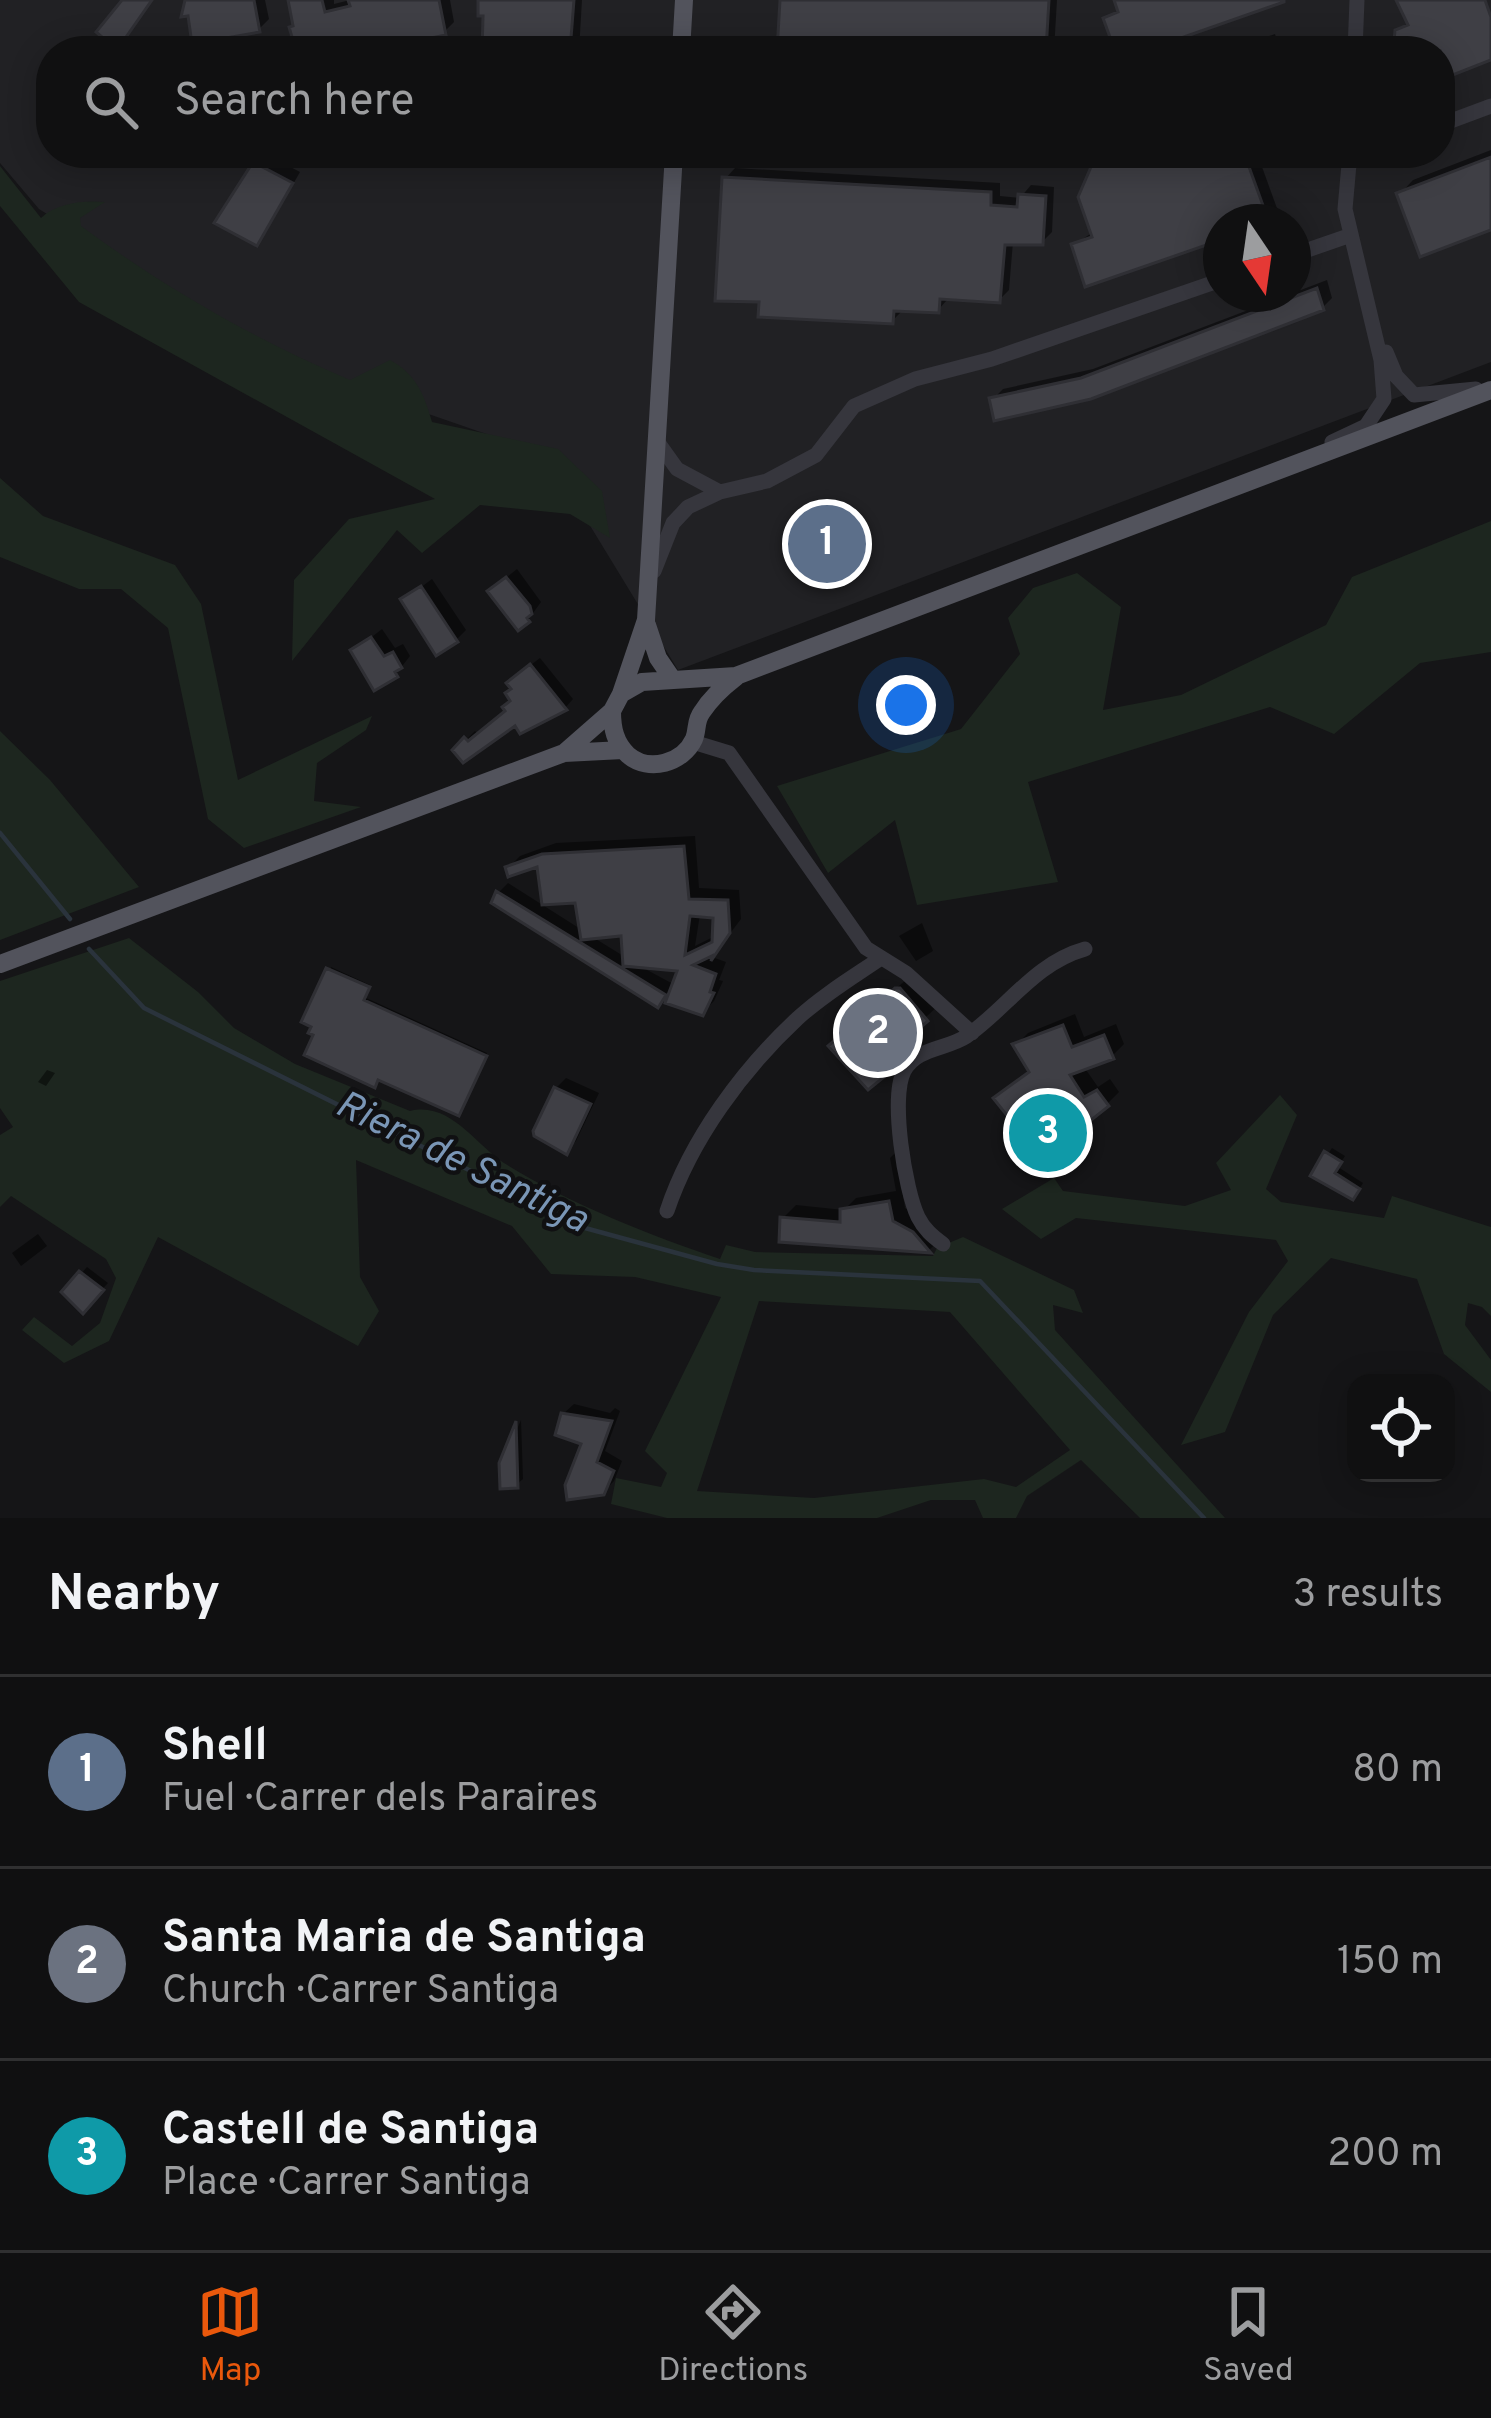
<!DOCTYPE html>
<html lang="en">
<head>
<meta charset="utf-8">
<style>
  body { margin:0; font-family:Overpass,sans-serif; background:#19191a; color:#f1f3f6 }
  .controls { position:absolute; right:36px; bottom:36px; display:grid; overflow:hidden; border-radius:24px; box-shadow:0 6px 30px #0003 }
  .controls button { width:108px; height:108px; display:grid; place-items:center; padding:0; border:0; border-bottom:3px solid #303031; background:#101011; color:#f1f3f6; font:60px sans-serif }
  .compass { position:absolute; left:1203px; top:204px; width:108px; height:108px; border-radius:50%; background:#101011; box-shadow:0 6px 30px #0003; rotate:167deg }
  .you { position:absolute; left:906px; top:705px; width:42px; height:42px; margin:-30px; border:9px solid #fff; border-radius:50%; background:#1a73e8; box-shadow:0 0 0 18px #1a73e833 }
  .badge { display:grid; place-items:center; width:78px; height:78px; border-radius:50%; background:#ea580c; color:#fff; font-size:39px; font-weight:700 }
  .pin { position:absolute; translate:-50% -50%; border:6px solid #fff; box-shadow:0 3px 12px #0006 }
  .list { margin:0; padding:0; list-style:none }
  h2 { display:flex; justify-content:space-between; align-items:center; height:156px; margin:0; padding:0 48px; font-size:51px }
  h2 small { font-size:39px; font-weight:400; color:#9c9d9f }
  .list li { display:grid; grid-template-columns:78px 1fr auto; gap:36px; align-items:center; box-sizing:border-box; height:192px; padding:0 48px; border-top:3px solid #303031 }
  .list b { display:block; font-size:45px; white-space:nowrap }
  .list p { margin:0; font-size:39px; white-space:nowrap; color:#9c9d9f }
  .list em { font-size:39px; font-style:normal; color:#9c9d9f }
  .icon { flex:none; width:66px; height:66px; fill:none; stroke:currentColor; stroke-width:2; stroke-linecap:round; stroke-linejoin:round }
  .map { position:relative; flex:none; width:1491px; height:1518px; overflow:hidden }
  .search { position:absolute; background:#101011; box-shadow:0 6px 30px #0003; left:36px; right:36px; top:36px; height:132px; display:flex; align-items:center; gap:30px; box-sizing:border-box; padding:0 42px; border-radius:48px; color:#9c9d9f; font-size:45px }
  .sheet { height:732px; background:#101011 }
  nav { display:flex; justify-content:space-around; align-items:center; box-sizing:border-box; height:168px; border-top:3px solid #303031; background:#101011; font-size:33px; color:#9c9d9f }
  nav a { display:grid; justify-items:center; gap:6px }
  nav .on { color:#ea580c }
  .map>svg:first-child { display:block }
</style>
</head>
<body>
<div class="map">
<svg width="1491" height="1518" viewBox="0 0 1491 1518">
  <rect width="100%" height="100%" fill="#151517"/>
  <path fill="#212124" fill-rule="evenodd" d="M 0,0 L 1491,0 L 1491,362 L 678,670 L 547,455 L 290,366 L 39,209 L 0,163 ZM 51,51 L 1440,51 L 1440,153 L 51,153 ZM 1221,222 L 1293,222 L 1293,294 L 1221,294 Z"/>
  <path fill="#1d261f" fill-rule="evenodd" d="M 0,166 L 41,218 C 56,203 84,200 105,202 L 80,218 L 81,226 C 165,288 254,339 350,380 L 390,360 C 416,374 424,394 432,422 L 558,449 L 602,491 L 610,538 L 570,514 L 480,505 L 422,553 L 397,530 L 292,661 L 294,580 L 349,519 L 435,499 L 79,302 L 0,206 Z
    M 0,478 L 43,516 L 175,565 L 201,604 L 238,780 L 372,716 L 366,730 L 317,763 L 314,801 L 361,807 L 244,848 L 208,819 L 168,628 L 121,589 L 79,589 L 0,557 Z
    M 1491,521 L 1491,652 L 1420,663 L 1334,734 L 1270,707 L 1028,782 L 1058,882 L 917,905 L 895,820 L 828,873 L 777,786 L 961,729 L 1020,654 L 1008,618 L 1033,588 L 1077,573 L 1121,607 L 1103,710 L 1181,695 L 1326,625 L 1352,577 Z
    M 0,731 L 50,780 L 139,887 L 0,940 Z
    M 129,938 L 198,992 L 234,1028 L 295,1064 L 410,1111 C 450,1101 476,1145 504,1163 C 568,1203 649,1235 720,1259 L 726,1245 L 755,1252 L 933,1256 L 937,1248 L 963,1237 L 1074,1290 L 1083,1313 L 1053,1305 L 1055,1330 L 1225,1518 L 1140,1518 L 1081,1460 L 1027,1496 L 1016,1518 L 983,1518 L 975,1500 L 931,1500 L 877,1518 L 667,1518 L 611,1504 L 616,1478 L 661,1487 L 667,1473 L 645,1451 L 721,1297 L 635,1277 L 551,1274 L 512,1226 L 356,1160 L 360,1277 L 379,1311 L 358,1346 L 158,1237 L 109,1341 L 64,1363 L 22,1330 L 34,1317 L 72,1346 L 100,1323 L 116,1278 L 106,1259 L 11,1196 L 0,1207 L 0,1135 L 13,1127 L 0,1108 L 0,981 ZM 759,1301 L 950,1312 L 1070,1450 L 1016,1487 L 984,1479 L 814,1498 L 697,1491 Z
    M 1280,1095 L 1297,1115 L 1266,1189 L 1281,1202 L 1384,1218 L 1392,1196 L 1491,1227 L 1491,1316 L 1482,1307 L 1468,1303 L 1465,1325 L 1491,1360 L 1491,1392 L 1444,1354 L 1417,1279 L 1331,1258 L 1273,1315 L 1225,1432 L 1181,1445 L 1249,1312 L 1288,1261 L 1276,1240 L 1076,1218 L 1041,1239 L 1002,1209 L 1054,1178 L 1063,1191 L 1185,1206 L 1231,1190 L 1216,1163 Z"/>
  <path fill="#0007" fill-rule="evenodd" d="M 188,0 L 265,0 L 269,19 L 259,29 Z
    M 291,0 L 334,0 L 334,4 L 350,0 L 450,0 L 454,22 L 444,32 L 381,45 L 382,51 L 289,51 L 288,39 L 296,25 Z
    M 476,0 L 582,0 L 579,51 L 464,51 L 472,43 L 485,44 L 486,14 L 481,0 Z
    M 783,0 L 1057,0 L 1054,51 L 780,51 Z
    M 1275,34 L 1281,51 L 1223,51 Z
    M 146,42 L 163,51 L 136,51 Z
    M 1491,150 L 1491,227 L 1400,194 L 1413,180 Z
    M 970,153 L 1043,153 L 1039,157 Z
    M 1100,153 L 1257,153 L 1278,211 L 1266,222 L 1221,222 L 1221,237 L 1074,245 L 1093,232 Z
    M 266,154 L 300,172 L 266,232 L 256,242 L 256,164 Z
    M 735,168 L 1000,183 L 1000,196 L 1020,198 L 1031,185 L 1054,187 L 1052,232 L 1042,242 L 1013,242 L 1009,290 L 999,300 L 948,299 L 938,310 L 902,311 L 892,321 L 762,300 L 725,179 Z
    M 1327,280 L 1332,298 L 1322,308 L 1090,396 L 993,399 L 1003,389 L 1093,369 Z
    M 517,569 L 541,602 L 528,620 L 501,582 Z
    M 432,579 L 466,630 L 456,640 L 404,600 Z
    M 382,629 L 395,648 L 403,644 L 410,656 L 396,674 L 354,651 Z
    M 540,658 L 573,699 L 565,708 L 516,722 L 456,750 L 475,731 L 478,734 L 508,711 L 519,674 Z
    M 695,836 L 699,888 L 739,890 L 741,919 L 712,957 L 726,962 L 719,980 L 723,981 L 714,1001 L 702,1013 L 674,987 L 658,1004 L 498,893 L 508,883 L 582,930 L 577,900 L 540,863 L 508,868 L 520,856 L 556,843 ZM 700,914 L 716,916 L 715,936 L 695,946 ZM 624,933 L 625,957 L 591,936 ZM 636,964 L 682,968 L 675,985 Z
    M 922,923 L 933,951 L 916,961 L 899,936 Z
    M 331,967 L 370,985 L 364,997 L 487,1053 L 460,1111 L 317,1034 Z
    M 913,974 L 939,1005 L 889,1051 L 896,1061 L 882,1074 L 845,1032 Z
    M 1075,1014 L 1084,1037 L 1116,1024 L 1124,1044 L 1112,1056 L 1084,1067 L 1098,1087 L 1110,1079 L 1119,1092 L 1107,1104 L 997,1098 L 1031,1070 L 1016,1045 L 1028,1033 Z
    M 47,1070 L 55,1073 L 46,1086 L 38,1082 Z
    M 566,1078 L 599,1093 L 576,1141 L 566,1151 L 556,1088 Z
    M 1332,1148 L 1345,1156 L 1338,1167 L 1363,1183 L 1358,1191 L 1314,1175 Z
    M 896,1152 L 905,1208 L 926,1220 L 941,1239 L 929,1250 L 782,1239 L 783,1218 L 796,1205 L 844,1210 L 856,1198 L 896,1191 L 890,1158 Z
    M 38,1234 L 47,1246 L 21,1266 L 12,1253 Z
    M 87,1267 L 108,1283 L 83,1310 L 65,1292 Z
    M 574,1404 L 610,1413 L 615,1408 L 620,1411 L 605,1451 L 622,1461 L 614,1481 L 603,1492 L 585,1442 L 563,1414 Z
    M 521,1420 L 523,1479 L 516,1485 L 502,1464 Z"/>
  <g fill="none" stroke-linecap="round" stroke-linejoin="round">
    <path stroke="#2a333c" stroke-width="4.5" d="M 0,833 L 70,919
      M 89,949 L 144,1008 L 585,1228 L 717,1264 L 754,1270 L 980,1281 L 1204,1518"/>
  </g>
  <path fill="#3f3f45" stroke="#2f2f34" stroke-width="3" fill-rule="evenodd" d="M 122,0 L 152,0 L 117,50 L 96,32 Z
    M 185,0 L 254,0 L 260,32 L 192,44 L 188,16 L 181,17 Z
    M 288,0 L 322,0 L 325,12 L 350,6 L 348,0 L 439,0 L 446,35 L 367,51 L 287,51 L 284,38 L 292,37 L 289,27 L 293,26 Z
    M 478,0 L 574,0 L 570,51 L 482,51 L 483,16 L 478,16 Z
    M 780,0 L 1049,0 L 1046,51 L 777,51 Z
    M 1114,0 L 1284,0 L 1284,2 L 1144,51 L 1115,51 L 1103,18 L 1118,12 Z
    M 1396,0 L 1485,0 L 1491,17 L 1491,60 L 1440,80 L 1440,51 L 1393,51 L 1395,30 L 1408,25 Z
    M 1097,153 L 1244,153 L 1269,222 L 1221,222 L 1221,240 L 1085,287 L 1071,244 L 1092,237 L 1078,197 Z
    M 1491,157 L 1491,230 L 1420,257 L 1396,193 Z
    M 253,162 L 293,183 L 257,246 L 214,223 Z
    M 722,177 L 991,192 L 991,205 L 1017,207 L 1018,194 L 1046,196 L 1043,245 L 1005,245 L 1000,303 L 940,299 L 939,313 L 894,311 L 893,324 L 758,317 L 759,302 L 715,301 Z
    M 1317,288 L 1324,310 L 1091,399 L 994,421 L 989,398 L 1081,378 Z
    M 506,577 L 530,606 L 532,614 L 527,618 L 530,622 L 518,631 L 487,591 Z
    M 421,586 L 458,642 L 436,656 L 400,599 Z
    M 371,637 L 384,656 L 393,652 L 402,668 L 395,672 L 398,677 L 374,691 L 350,650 Z
    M 530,664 L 567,710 L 520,734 L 515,726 L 463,763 L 452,750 L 464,737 L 468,741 L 505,711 L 502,707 L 510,701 L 505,693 L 511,689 L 506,683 Z
    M 684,846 L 689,899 L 728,900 L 730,933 L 711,961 L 712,956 L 693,965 L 716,974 L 710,992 L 714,993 L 703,1016 L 665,1003 L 677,971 L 623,966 L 621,936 L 581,940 L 575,903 L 542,905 L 537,867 L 508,877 L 505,867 L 542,854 ZM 690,916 L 713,918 L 712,942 L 685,955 Z
    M 496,891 L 666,995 L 658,1008 L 491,903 Z
    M 326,968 L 370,987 L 364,1000 L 487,1056 L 459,1116 L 378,1080 L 375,1088 L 304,1055 L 313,1035 L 308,1033 L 311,1027 L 301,1022 Z
    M 895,988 L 900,988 L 928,1021 L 876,1066 L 884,1077 L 868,1090 L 828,1046 Z
    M 1063,1025 L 1072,1047 L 1104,1035 L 1114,1059 L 1070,1075 L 1084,1097 L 1097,1090 L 1109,1106 L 1042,1159 L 993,1098 L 1029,1072 L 1012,1044 Z
    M 554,1087 L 591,1104 L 567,1155 L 534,1136 L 533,1131 Z
    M 1324,1151 L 1342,1162 L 1335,1173 L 1360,1189 L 1353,1200 L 1310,1176 Z
    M 889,1201 L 893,1221 L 913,1232 L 931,1253 L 779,1242 L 780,1217 L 840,1222 L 840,1209 Z
    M 79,1271 L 104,1290 L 83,1314 L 61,1292 Z
    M 561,1413 L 612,1421 L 597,1462 L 614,1471 L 604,1495 L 567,1500 L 565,1485 L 581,1444 L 555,1435 Z
    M 516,1421 L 518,1488 L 500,1489 L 499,1463 Z"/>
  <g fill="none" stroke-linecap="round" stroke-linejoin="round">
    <path stroke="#36363d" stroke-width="15" d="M 1355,51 L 1357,0
      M 1440,125 L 1491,106
      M 1293,255 L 1351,235
      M 1386,352 L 1396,376 L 1414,395 L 1476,389
      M 657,441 L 677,469 L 720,492
      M 1332,442 L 1366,426 L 1384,399 L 1381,360 L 1345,209 L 1350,153
      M 654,571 L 673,523 L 688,507 L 720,492 L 767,481 L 816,455 L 854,406 L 915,379 L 992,359 L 1221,280
      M 693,742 L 729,753 L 866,948 L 906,973 L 972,1033
      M 667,1211 C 691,1139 743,1069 798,1018 C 823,995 853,977 881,958
      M 943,1244 C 932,1236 924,1229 918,1217 C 905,1190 890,1098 904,1071 C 917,1047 946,1050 967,1036 C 1008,1007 1035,963 1085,949"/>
    <path stroke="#52535c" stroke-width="18" d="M 681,51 L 684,0
      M 647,625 L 658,658 L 673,680
      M 621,694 L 646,620 L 674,153
      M 612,711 C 612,728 615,743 628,755 C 649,773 683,763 694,739 C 698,729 695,721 702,712 C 711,698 723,687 736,677
      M 564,753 L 623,750
      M 0,964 L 564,753 L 612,711 L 621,694 L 642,682 L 736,676 L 1491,390"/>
  </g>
  <g text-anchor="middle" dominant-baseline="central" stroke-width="9" stroke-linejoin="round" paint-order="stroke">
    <g font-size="39" font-style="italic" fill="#7a96b6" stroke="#101012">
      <text transform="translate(461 1164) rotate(26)">Riera de Santiga</text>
    </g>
  </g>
</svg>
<div class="controls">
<button><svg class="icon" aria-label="locate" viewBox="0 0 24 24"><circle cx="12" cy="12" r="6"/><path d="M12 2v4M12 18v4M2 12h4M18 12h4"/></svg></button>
</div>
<svg class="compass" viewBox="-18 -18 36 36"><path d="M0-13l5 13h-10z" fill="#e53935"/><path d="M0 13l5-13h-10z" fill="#9c9d9f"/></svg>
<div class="you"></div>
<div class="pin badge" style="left:827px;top:544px;background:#5c6f8a">1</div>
<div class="pin badge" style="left:878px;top:1033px;background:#6b7280">2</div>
<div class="pin badge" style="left:1048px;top:1133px;background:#0f9aa8">3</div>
<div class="search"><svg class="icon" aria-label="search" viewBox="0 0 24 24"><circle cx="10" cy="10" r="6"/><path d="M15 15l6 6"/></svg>Search here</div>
</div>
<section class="sheet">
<h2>Nearby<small>3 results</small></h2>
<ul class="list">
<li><span class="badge" style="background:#5c6f8a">1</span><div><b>Shell</b><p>Fuel · Carrer dels Paraires</p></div><em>80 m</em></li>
<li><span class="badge" style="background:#6b7280">2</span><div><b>Santa Maria de Santiga</b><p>Church · Carrer Santiga</p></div><em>150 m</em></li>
<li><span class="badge" style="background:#0f9aa8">3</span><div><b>Castell de Santiga</b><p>Place · Carrer Santiga</p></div><em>200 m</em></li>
</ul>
</section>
<nav>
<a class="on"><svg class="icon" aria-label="map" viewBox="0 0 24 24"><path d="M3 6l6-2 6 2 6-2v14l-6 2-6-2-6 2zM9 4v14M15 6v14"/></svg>Map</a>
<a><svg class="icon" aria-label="directions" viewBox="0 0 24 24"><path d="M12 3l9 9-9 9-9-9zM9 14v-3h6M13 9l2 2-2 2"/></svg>Directions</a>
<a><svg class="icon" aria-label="saved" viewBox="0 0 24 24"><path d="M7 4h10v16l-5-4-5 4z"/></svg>Saved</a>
</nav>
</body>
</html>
